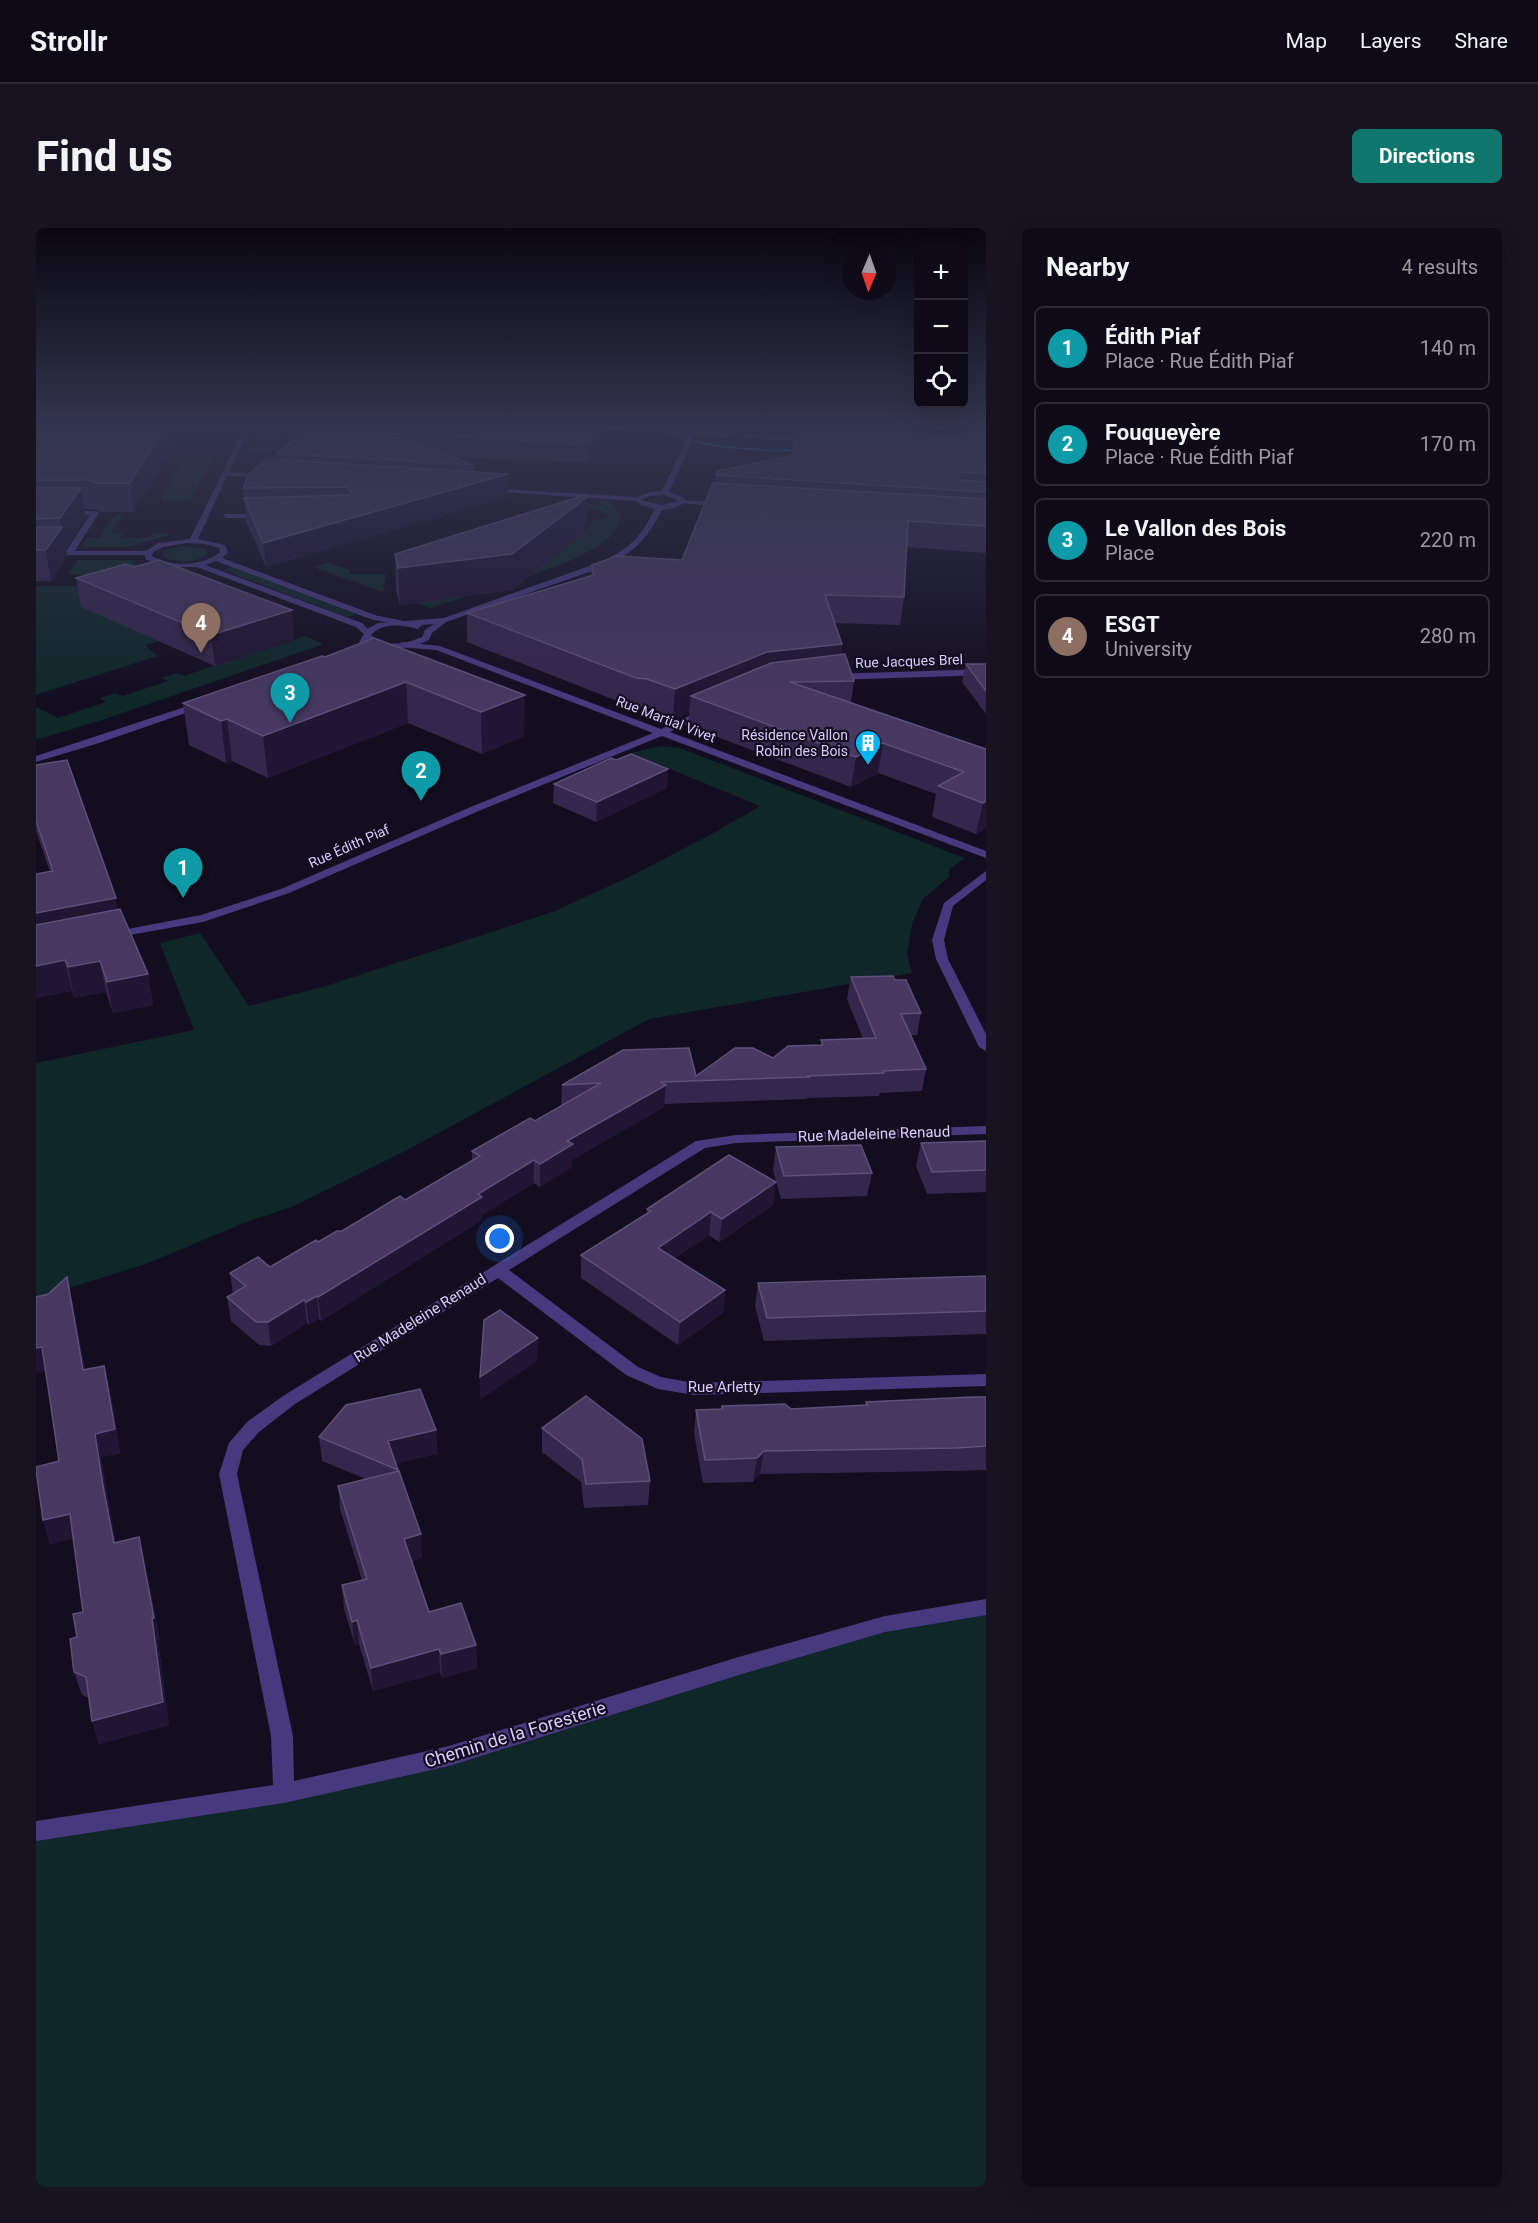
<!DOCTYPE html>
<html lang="en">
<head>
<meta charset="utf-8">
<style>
  body { margin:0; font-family:Roboto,sans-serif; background:#171321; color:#f1f3f6 }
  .controls { position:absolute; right:18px; top:18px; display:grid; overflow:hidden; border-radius:9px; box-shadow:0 6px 24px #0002 }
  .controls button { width:54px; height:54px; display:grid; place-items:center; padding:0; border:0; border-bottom:2px solid #2e2b37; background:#0e0a18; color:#f1f3f6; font:30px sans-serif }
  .compass { position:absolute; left:806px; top:18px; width:54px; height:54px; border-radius:50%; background:#0e0a18; box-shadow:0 6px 24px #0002; rotate:182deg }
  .you { position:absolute; left:464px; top:1011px; width:21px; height:21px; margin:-15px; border:4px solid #fff; border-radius:50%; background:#1a73e8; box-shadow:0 0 0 9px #1a73e833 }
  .badge { display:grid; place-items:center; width:39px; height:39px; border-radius:50%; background:#0f766e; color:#fff; font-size:20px; font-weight:700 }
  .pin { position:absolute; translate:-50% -50px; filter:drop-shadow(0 2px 3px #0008) }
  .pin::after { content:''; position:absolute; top:32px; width:21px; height:18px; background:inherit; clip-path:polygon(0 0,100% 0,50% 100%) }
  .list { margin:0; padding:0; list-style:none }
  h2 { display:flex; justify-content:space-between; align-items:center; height:78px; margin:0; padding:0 24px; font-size:26px }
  h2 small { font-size:20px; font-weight:400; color:#9b9aa2 }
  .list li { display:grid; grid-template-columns:39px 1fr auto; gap:18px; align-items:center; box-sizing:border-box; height:84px; margin:0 12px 12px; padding:0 12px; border:2px solid #2e2b37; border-radius:9px }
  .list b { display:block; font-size:22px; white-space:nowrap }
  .list p { margin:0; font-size:20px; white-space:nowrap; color:#9b9aa2 }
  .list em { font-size:20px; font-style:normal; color:#9b9aa2 }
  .icon { flex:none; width:33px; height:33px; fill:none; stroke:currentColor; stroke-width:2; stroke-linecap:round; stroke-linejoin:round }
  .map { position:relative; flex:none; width:950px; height:1959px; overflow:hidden; border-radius:9px }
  header { display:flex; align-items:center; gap:36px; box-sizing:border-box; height:84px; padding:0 30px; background:#0e0a18; border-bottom:2px solid #2e2b37 }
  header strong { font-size:28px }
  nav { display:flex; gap:33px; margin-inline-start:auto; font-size:21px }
  .intro { display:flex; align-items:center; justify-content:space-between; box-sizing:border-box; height:144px; padding:0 36px }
  h1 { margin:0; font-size:42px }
  .button { padding:15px 27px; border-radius:9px; background:#0f766e; color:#fff; font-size:21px; font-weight:700 }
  main { display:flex; gap:36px; padding:0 36px }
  aside { flex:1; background:#0e0a18; border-radius:9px; box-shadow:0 6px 24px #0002 }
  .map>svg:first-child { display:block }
</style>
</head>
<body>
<header>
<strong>Strollr</strong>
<nav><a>Map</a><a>Layers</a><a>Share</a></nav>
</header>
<div class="intro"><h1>Find us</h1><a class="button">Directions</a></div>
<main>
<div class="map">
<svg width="950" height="1959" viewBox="0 0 950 1959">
  <rect width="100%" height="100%" fill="#130d20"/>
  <path fill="#10272a" d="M 225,198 L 253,199 L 244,203 L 248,207 L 237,213 L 244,217 L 243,220 L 231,225 L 209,225 L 216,220 L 215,215 L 230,215 L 218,207 L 226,203 L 222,199 Z
    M 149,228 L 179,228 L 154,274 L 128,272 L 125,270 Z
    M 562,272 L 573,272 L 585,287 C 583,293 581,299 578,304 C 554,336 435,366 394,380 L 375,373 L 534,315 L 550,302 L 556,293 L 575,289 L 562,283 L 536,276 L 567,277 Z
    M 79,287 L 87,287 L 75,305 L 87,306 L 85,310 L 112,310 L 115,306 L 137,306 L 91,319 L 45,319 L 51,310 L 63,310 Z
    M 145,318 L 170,321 L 172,326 C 160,335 139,336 126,328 L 129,322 Z
    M 42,332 L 95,332 L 104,338 L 43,353 L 45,346 L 32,346 Z
    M 292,335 L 314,342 L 313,346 L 350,346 L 347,364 L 277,339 Z
    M 197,339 L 321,386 L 311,389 L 187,342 Z
    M 0,358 L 52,358 L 123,413 L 109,417 L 121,428 L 0,467 Z
    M 269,408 L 288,416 L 63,493 L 0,512 L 0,479 L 22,490 L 70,474 L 64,470 L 79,465 L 87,468 L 132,453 L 126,450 L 141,445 L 148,448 L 213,426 L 223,420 L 228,422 Z
    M 625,518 L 644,520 L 928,630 L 913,642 L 913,649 L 887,671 L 876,696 L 871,727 L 876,745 L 613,791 L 371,922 L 258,978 L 208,995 L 107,1037 L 0,1070 L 0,835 L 158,802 L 124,715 L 164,705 L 213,778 L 290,758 L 519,683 L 597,647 L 674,607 L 724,578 L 595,525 Z
    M 950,1379 L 950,1959 L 0,1959 L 0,1603 L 248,1565 L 706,1437 Z"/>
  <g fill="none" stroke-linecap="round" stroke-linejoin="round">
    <path fill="#47397e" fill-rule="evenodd" d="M 519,198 L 555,198 L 660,205 L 657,207 Z
      M 0,283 L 59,283 L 63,285 L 36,327 L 33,327 L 29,325 L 54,287 L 0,287 Z"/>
    <path fill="#47397e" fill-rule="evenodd" d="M 187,286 L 229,286 L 233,288 L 229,290 L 190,290 Z"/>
    <path fill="#47397e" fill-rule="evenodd" d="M 209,198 L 215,198 L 193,244 L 234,248 L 231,250 L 191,248 L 162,311 L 189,317 L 192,324 L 186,330 L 342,388 L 368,393 L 368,397 L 337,392 L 180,333 L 169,337 L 326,395 L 336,405 L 329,407 L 320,399 L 161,339 L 128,339 L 109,331 L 109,327 L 0,327 L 0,323 L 110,323 L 122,315 L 154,311 ZM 151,315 L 169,316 L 183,320 L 184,324 C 168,338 135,340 116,328 L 117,324 L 127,319 Z
      M 657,203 L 777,210 L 780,212 L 777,214 L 655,206 Z
      M 453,260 L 601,269 L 604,271 L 601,273 L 451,263 Z
      M 647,272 L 689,275 L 693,277 L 689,279 L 645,275 Z
      M 366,414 L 404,418 L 625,501 L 668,481 L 674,481 L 674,485 L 634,504 L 950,623 L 950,630 L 626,508 L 445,582 L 253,665 L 167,694 L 71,711 L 71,705 L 165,687 L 245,661 L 437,578 L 617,505 L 400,422 L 363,419 L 362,417 Z
      M 950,441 L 950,447 L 797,452 L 793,449 L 797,446 Z
      M 950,643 L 950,652 L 917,678 L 908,712 L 912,731 L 950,806 L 950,823 L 943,819 L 900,731 L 896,712 L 908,675 Z
      M 950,898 L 950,906 L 700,915 L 669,920 L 473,1042 L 602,1139 L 625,1149 L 658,1155 L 950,1146 L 950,1158 L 658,1167 L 622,1161 L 590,1147 L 462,1050 L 259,1176 L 223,1204 L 207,1222 L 201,1246 L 257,1508 L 258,1553 L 413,1518 L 706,1428 L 849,1388 L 950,1371 L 950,1387 L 849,1404 L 706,1446 L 413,1538 L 248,1575 L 0,1613 L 0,1593 L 237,1557 L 235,1508 L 183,1246 L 193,1215 L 211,1194 L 247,1168 L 660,913 L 700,907 Z"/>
    <path fill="#47397e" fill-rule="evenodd" d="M 657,198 L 663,198 L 633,264 L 647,269 L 650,274 L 639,280 L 626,282 C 610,311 604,318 576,336 L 410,394 L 396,405 L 393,412 C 374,421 350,425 332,413 L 327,417 L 323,414 L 331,401 L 342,395 L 408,390 L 570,332 C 598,316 604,309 619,281 L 605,277 L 598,271 L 611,265 L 626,263 ZM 629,267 L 643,273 L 626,277 L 605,272 L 614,268 ZM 398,396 L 389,402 L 386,409 C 370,416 349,420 335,407 C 347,394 367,397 382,401 L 386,397 Z
      M 167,473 L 172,476 L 170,478 L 60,516 L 0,534 L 0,528 Z"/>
    <path stroke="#05b5f2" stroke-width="1.5" d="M 626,198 C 668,225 724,221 773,223"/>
  </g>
  <path fill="#34274d" d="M 0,198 L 133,198 L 136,221 L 98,284 L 65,284 L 59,281 L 48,281 L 50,289 L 30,320 L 31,329 L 15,353 L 0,353 Z
    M 273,198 L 558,202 L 562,198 L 571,198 L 571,204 L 553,235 L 413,228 L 438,237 L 438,244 L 472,246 L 472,269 L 230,339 L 210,293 L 207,260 L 241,231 L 241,225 Z
    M 764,198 L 950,198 L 950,325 L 871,319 L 868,369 L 864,397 L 799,395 L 806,416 L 805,426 L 818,453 L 815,475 L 950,521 L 950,600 L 940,606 L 896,589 L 900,566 L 842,545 L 815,559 L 652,498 L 653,485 L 637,492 L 609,481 L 599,480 L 431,414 L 431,385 L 555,347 L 556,337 L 646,332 L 679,255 L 680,247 L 756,227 L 758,212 Z
    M 551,269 L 550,303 L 476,362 L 364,377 L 360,362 L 359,326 Z
    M 98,339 L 258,411 L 179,438 L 45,379 L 40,350 Z
    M 338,410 L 488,508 L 446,526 L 372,495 L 232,550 L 196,533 L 190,535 L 153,517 L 147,475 L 289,429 Z
    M 930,436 L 950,436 L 950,486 L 926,454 Z
    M 580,532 L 631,560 L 560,594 L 517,575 L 518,556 Z
    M 0,537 L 82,682 L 112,746 L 117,777 L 77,785 L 70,764 L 38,770 L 36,763 L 0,770 L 14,644 L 0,603 Z
    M 815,749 L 859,752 L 885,785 L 881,807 L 874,807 L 890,841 L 886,863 L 844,865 L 843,868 L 771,870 L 771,871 L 628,876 L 628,879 L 536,932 L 536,939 L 504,959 L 498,955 L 446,987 L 446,992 L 336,1061 L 285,1093 L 283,1091 L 273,1097 L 271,1095 L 235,1118 L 223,1117 L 195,1093 L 191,1069 L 197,1066 L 194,1045 L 234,1039 L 282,1014 L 369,972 L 436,932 L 436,923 L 499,893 L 525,878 L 526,857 L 660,848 L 737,830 L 785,817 L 785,812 L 827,811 L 811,771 Z
    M 950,913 L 950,964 L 891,966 L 880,938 L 885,915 Z
    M 740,919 L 836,945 L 831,968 L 745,971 L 737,942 Z
    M 737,977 L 683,1014 L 673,1007 L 639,1030 L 689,1062 L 687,1085 L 642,1117 L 545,1050 L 545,1027 L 611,985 L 611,981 Z
    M 950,1048 L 950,1106 L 728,1113 L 719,1078 L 722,1055 Z
    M 36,1073 L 49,1142 L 68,1138 L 74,1161 L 84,1225 L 65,1229 L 73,1281 L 79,1315 L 103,1309 L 108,1333 L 124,1413 L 122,1413 L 133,1497 L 63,1516 L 56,1493 L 53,1470 L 46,1467 L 38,1444 L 41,1409 L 47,1384 L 37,1310 L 14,1316 L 7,1292 L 23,1233 Z
    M 950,1169 L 950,1242 L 914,1243 L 724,1246 L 717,1254 L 667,1255 L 658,1205 L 660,1182 L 685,1181 L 686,1178 L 755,1181 L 829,1177 L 830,1174 Z
    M 506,1200 L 614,1253 L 612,1277 L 548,1280 L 545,1254 L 506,1224 Z
    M 400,1202 L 401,1226 L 360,1235 L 386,1330 L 376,1333 L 393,1384 L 440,1417 L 441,1440 L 406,1450 L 404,1444 L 337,1463 L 323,1416 L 319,1417 L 308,1381 L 306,1357 L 326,1352 L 304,1281 L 302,1258 L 330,1251 L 286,1233 L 283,1209 Z"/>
  <path fill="#201533" d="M 130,198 L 133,198 L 136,221 L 98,284 L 94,255 Z
    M 549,198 L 558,198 L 558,204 L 549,215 L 547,200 Z
    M 564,198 L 571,198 L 571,204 L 553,235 L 553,216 Z
    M 472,246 L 472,269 L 230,339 L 227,315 Z
    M 45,260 L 50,289 L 30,320 L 31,329 L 15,353 L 10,322 L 25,300 L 24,290 Z
    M 551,269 L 550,303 L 476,362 L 364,377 L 362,340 Z
    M 256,382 L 258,411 L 179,438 L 175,407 Z
    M 806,416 L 802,445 L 728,454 L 655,468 L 653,485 L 637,492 L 639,461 L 731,424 Z
    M 370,454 L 372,495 L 232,550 L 227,508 Z
    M 489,467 L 488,508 L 446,526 L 445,484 Z
    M 191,491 L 196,533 L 190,535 L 185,493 Z
    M 847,515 L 842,545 L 815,559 L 820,529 Z
    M 632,541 L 631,560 L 560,594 L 561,574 Z
    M 950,573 L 950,600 L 940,606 L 947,575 Z
    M 80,670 L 85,700 L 0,716 L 0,685 Z
    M 29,732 L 36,763 L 0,770 L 0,738 Z
    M 64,733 L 70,764 L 38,770 L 32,739 Z
    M 112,746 L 117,777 L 77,785 L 71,754 Z
    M 630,857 L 628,879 L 536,932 L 536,939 L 504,959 L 504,936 L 531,913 Z
    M 498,932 L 498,955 L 446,987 L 446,992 L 285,1093 L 282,1069 L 442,966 Z
    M 740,954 L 737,977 L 683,1014 L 686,991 Z
    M 675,984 L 673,1007 L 620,1043 L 622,1020 Z
    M 31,1049 L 36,1073 L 53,1166 L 47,1142 Z
    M 689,1062 L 687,1085 L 642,1117 L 644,1094 Z
    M 281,1068 L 283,1091 L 273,1097 L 270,1074 Z
    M 268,1072 L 271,1095 L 235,1118 L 232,1094 Z
    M 502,1110 L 501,1133 L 444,1172 L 444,1149 Z
    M 6,1119 L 12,1142 L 0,1145 L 0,1120 Z
    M 68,1138 L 74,1161 L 84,1225 L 65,1229 L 84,1339 L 78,1315 L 59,1206 Z
    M 400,1202 L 401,1226 L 354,1237 L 352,1213 Z
    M 728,1223 L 724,1246 L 717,1254 L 721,1230 Z
    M 34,1286 L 40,1309 L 14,1316 L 7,1292 Z
    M 385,1306 L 386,1330 L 369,1334 L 368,1311 Z
    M 103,1309 L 108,1333 L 124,1413 L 122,1413 L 133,1497 L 63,1516 L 56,1493 Z
    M 321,1392 L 323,1416 L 319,1417 L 316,1394 Z
    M 440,1417 L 441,1440 L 406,1450 L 405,1426 Z
    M 403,1421 L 404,1444 L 337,1463 L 335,1440 Z"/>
  <path fill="#463860" stroke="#5d5079" stroke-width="1.5" d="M 0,198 L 130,198 L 94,255 L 60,255 L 54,252 L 0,252 Z
    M 273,198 L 549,198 L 547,200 L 552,206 L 562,198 L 564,198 L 553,216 L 347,205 L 438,237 L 241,225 Z
    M 764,198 L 863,198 L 950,202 L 950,246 L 925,244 L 921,248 L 923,252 L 950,254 L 950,264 L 680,247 L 682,243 L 759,227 L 758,212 Z
    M 231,231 L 472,246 L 227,315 L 208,270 L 314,267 L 316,265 L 311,259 L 207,260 L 213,246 Z
    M 677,255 L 950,271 L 950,298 L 872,293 L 868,369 L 789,367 L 806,416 L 731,424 L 639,461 L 611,451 L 600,450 L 431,385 L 558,347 L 556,337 L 581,328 L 646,332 Z
    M 0,260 L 45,260 L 24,290 L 0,291 Z
    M 549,267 L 551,269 L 476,326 L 362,340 L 359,326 Z
    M 0,299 L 26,299 L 10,322 L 0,322 Z
    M 123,332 L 256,382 L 175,407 L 40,350 L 90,336 L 98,339 Z
    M 338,410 L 489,467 L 445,484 L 370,454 L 227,508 L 191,491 L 185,493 L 147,475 L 286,428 L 289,429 Z
    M 809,426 L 818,453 L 754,454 L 950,521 L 950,573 L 947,575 L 902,558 L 928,544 L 847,515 L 820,529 L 655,468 L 735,435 Z
    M 930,436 L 950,436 L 950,463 Z
    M 595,526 L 632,541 L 561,574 L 518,556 L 575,530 L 580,532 Z
    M 31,532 L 80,670 L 0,685 L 0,646 L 17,643 L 0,593 L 0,537 Z
    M 84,681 L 112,746 L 71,754 L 64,733 L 32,739 L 29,732 L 0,738 L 0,697 Z
    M 857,748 L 859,752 L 870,752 L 885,785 L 865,786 L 890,841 L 847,843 L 848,845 L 771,848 L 774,849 L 624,854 L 630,857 L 531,913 L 537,916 L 504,936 L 498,932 L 442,966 L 446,969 L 282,1069 L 281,1068 L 270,1074 L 268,1072 L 232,1094 L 220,1094 L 191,1069 L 210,1058 L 194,1045 L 222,1029 L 234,1039 L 280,1012 L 282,1014 L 301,1003 L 306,1003 L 364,968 L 369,972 L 444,928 L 436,923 L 494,890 L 499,893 L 565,855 L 526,857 L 587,822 L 653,820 L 660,848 L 699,820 L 717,820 L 737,830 L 752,818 L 787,817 L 785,812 L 840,810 L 815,749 Z
    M 950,913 L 950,942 L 896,944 L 885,915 Z
    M 825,917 L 836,945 L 748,948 L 740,919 Z
    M 693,927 L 740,954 L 686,991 L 675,984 L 622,1020 L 689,1062 L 644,1094 L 545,1027 L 615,983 L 611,981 Z
    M 950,1048 L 950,1083 L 731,1090 L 722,1055 Z
    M 31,1049 L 47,1142 L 68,1138 L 79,1201 L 59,1206 L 67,1258 L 78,1315 L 103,1309 L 118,1390 L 116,1390 L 127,1474 L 56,1493 L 50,1449 L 38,1444 L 34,1411 L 41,1409 L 37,1386 L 47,1384 L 34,1286 L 7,1292 L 0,1242 L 0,1239 L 23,1233 L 6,1119 L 0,1120 L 0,1069 L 12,1066 Z
    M 464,1082 L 502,1110 L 444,1149 L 448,1092 Z
    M 384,1161 L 400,1202 L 352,1213 L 362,1242 L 283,1209 L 310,1177 Z
    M 550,1168 L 606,1211 L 614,1253 L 550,1256 L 546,1231 L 506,1200 Z
    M 937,1169 L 950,1169 L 950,1218 L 921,1220 L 728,1223 L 721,1230 L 669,1232 L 660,1182 L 686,1181 L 686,1178 L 749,1176 L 755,1181 L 831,1177 L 830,1174 Z
    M 363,1243 L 385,1306 L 368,1311 L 393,1384 L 425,1375 L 440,1417 L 405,1426 L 403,1421 L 335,1440 L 321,1392 L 316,1394 L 306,1357 L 331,1351 L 302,1258 Z"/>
  <linearGradient id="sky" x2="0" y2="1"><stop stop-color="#0a0712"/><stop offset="0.42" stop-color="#33354e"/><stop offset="1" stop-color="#33354e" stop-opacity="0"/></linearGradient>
  <rect width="950" height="472" fill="url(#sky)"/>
  <defs>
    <g id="building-pin" transform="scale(1.35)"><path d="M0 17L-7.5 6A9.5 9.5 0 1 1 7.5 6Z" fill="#05b5f2" stroke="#130d20"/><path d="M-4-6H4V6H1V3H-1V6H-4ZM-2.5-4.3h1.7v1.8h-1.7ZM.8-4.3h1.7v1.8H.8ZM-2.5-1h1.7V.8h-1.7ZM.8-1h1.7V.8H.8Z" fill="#fff"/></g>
  </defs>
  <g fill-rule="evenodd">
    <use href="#building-pin" x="832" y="515"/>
  </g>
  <g text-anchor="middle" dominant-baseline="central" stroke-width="4.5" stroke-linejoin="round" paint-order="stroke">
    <g font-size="14" fill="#dacdfe" stroke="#130d20">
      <text transform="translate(873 433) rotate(-2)">Rue Jacques Brel</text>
      <text transform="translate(630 491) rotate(21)">Rue Martial Vivet</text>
      <text transform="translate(313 618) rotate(-24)">Rue Édith Piaf</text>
    </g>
    <g font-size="14" fill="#dacdfe" stroke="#130d20" text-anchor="end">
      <text x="812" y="507">Résidence Vallon<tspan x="812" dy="16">Robin des Bois</tspan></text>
    </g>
    <g font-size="15" fill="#dacdfe" stroke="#130d20">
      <text transform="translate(838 906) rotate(-2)">Rue Madeleine Renaud</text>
      <text transform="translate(384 1090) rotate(-32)">Rue Madeleine Renaud</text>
      <text x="688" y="1159">Rue Arletty</text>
    </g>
    <g font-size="18" fill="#dacdfe" stroke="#130d20">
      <text transform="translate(479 1506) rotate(-17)">Chemin de la Foresterie</text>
    </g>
  </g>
</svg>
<div class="controls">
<button>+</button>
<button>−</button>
<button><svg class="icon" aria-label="locate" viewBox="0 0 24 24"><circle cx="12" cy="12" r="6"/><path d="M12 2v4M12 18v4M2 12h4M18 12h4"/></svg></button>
</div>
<svg class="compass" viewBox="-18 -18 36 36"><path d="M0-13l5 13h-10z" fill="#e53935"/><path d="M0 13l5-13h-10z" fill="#9b9aa2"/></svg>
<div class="you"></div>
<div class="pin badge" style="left:147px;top:670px;background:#0f9aa8">1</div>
<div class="pin badge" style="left:385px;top:573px;background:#0f9aa8">2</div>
<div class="pin badge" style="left:254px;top:495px;background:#0f9aa8">3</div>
<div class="pin badge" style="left:165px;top:425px;background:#8d6e63">4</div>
</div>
<aside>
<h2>Nearby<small>4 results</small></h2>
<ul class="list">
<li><span class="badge" style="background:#0f9aa8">1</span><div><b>Édith Piaf</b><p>Place · Rue Édith Piaf</p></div><em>140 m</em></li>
<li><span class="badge" style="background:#0f9aa8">2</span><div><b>Fouqueyère</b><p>Place · Rue Édith Piaf</p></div><em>170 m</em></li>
<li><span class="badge" style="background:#0f9aa8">3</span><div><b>Le Vallon des Bois</b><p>Place</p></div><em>220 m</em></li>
<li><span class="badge" style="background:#8d6e63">4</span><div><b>ESGT</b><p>University</p></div><em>280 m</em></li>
</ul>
</aside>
</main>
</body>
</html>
